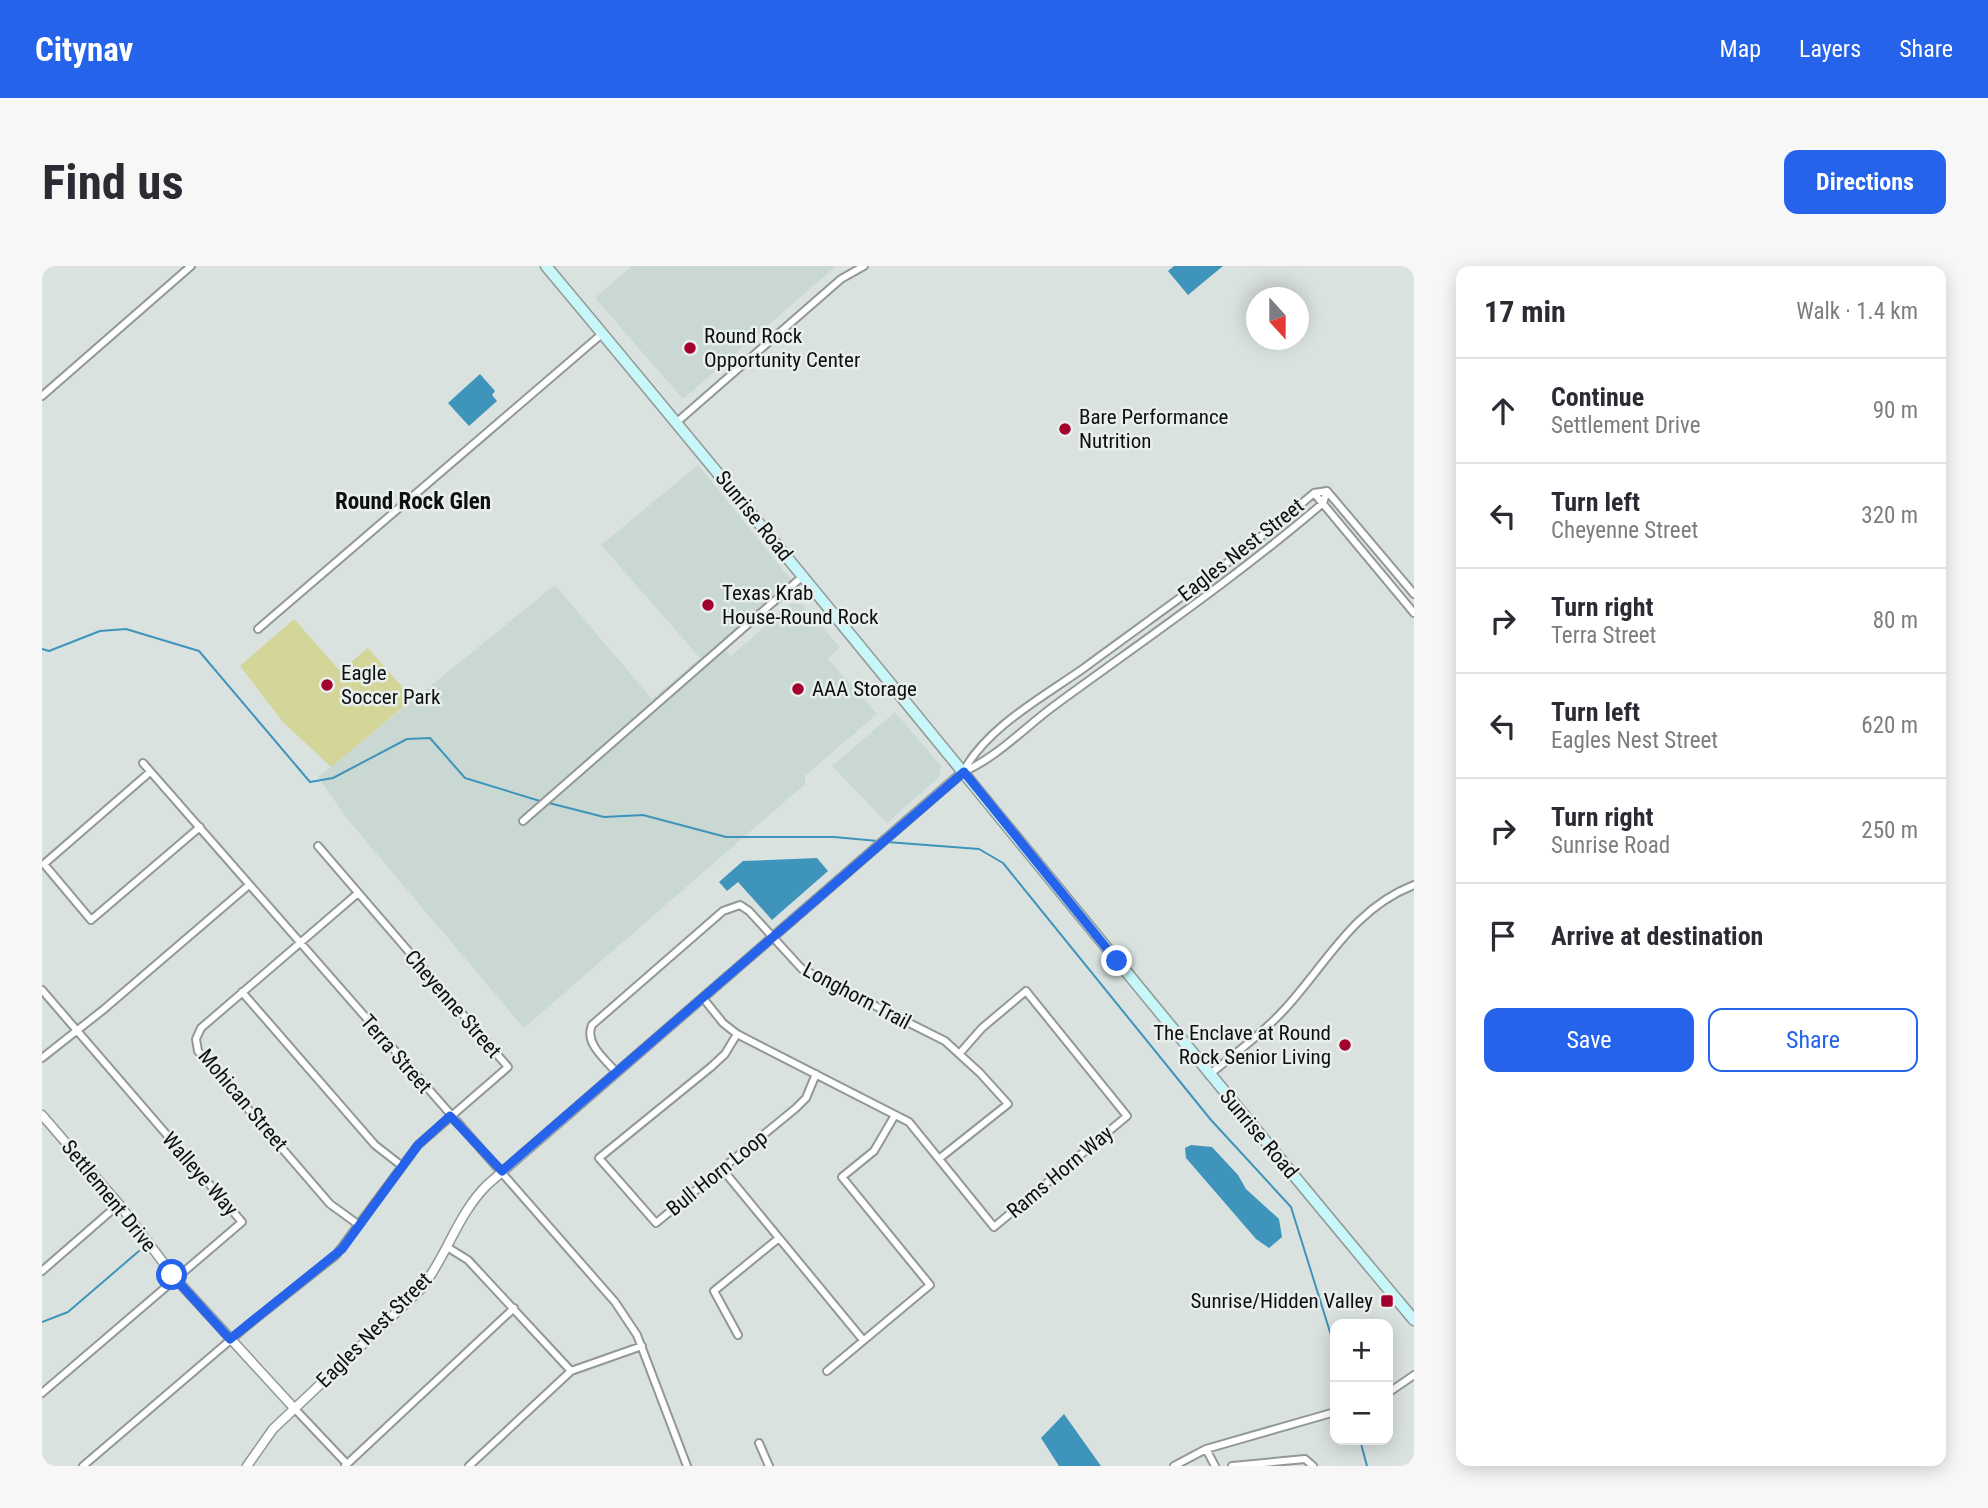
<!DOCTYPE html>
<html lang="en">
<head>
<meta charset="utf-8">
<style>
  body { margin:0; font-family:"Roboto Condensed",sans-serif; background:#f7f7f7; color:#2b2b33 }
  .controls { position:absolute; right:21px; bottom:21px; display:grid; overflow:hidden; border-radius:14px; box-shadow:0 4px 18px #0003 }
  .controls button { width:63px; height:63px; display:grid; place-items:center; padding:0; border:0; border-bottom:2px solid #e1e1e2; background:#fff; color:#2b2b33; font:35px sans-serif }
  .compass { position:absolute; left:1204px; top:21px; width:63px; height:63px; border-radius:50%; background:#fff; box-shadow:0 4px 18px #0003; rotate:159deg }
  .stop { position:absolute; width:21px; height:21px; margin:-16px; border:5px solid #2563eb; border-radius:50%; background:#fff }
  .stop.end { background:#2563eb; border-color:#fff; box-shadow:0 2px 7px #0008 }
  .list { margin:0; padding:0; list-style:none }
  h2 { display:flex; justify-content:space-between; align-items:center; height:91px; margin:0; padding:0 28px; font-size:30px }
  h2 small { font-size:23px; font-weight:400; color:#7c7c81 }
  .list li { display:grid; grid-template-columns:46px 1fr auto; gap:21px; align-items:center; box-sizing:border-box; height:105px; padding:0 28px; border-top:2px solid #e1e1e2 }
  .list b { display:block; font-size:26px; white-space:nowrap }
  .list p { margin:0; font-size:23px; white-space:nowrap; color:#7c7c81 }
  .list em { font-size:23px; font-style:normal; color:#7c7c81 }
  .actions { display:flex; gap:14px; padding:21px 28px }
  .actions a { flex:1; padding:16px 0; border:2px solid #2563eb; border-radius:14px; text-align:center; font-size:24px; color:#2563eb }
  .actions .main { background:#2563eb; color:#fff }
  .icon { flex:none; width:38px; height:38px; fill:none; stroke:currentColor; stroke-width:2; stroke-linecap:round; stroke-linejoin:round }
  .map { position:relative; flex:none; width:1372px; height:1200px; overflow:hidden; border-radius:14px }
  header { display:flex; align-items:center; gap:42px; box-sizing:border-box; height:98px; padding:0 35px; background:#2563eb; color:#fff }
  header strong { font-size:33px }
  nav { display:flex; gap:38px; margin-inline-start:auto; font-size:24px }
  .intro { display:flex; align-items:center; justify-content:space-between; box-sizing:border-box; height:168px; padding:0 42px }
  h1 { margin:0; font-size:49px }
  .button { padding:18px 32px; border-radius:14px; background:#2563eb; color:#fff; font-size:24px; font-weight:700 }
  main { display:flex; gap:42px; padding:0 42px }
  aside { flex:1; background:#fff; border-radius:14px; box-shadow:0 4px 18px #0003 }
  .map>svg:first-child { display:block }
</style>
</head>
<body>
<header>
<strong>Citynav</strong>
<nav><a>Map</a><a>Layers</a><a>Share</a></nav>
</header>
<div class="intro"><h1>Find us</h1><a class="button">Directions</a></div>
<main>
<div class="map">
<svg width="1372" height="1200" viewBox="0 0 1372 1200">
  <rect width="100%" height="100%" fill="#dae2df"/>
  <path fill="#c9d8d2" d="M 590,0 L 794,0 L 641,133 L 553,32 Z
    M 656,199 L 750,315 L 678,378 L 689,390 L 748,338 L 760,338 L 798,381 L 786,393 L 835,448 L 763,510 L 763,518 L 482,762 L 306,554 L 276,511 L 513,319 L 610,433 L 658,392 L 559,279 Z
    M 853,446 L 899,500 L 897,511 L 845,557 L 790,500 Z"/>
  <path fill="#d3d599" d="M 252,353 L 298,405 L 326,382 L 371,433 L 289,501 L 241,456 L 198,400 Z"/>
  <path fill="#3e94bb" d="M 1132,0 L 1181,0 L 1146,29 L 1126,5 Z
    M 438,108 L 453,125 L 450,129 L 455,135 L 427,160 L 406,137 Z
    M 775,592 L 786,605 L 730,654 L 696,616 L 685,625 L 677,616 L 701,595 Z
    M 1149,879 L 1170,881 L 1196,909 L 1204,923 L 1237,953 L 1240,971 L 1227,982 L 1214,973 L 1144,892 L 1143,882 Z
    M 1022,1148 L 1059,1200 L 1017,1200 L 999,1172 Z"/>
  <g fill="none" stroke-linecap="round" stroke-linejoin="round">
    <path stroke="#3e94bb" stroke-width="2" d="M 0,383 L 7,385 L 58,365 L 84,363 L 157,385 L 268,516 L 291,512 L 365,473 L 388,472 L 423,512 L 498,535
      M 507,537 L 562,551 L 601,549 L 684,571 L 792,571 L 836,575
      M 845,576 L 937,583 L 961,597 L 1169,854 L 1249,941 L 1293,1082
      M 0,1056 L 26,1046 L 97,985
      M 1318,1174 L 1325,1200"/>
    <g stroke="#929896" stroke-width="10">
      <path id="minor" d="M 0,130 L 149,0
        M 635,156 L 799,13 L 822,0
        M 1285,225 L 1372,328
        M 1272,227 L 1372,347
        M 216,363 L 561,67
        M 101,497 L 573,1036 L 595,1069 L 645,1200
        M 108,506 L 2,598 L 49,654 L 158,561
        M 921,506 C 945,461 1001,431 1042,402 C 1119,345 1199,290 1272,227 L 1285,225
        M 921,506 C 956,491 985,459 1016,437 C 1105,372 1197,309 1281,237 L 1285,225
        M 481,555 L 761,310
        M 315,628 L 159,762 L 154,773 L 156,785 L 288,938 L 317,959
        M 0,724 L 200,956 L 0,1127
        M 200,726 L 333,879 L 360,900
        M 661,732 L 681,757 L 695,768 L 867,856 L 952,961 L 1085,850 L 984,725 L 940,762 L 918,787
        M 695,768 L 683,788 L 669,801 L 557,892 L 614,957 L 754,842 L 764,832 L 774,808
        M 0,792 L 61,744 L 207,619
        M 574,806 C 563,793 542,777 550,759 L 681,645 L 698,639 L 707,645 L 760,703 L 903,775 L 938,807 L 966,838 L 898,892
        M 1167,809 C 1192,788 1219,769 1241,745 C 1284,699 1310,643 1372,619
        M 681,904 L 821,1074
        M 405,981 L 426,994 L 529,1105
        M 0,1005 L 77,938
        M 696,1069 L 672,1025 L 737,972
        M 785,1105 L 888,1019 L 800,911 L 832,885 L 853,849
        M 1346,1127 L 1372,1109
        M 252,1142 L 305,1198
        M 717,1177 L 727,1200
        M 1164,1183 L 1173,1200
        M 41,1200 L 206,1059 L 294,989 L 376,879 L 466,801 L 276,580
        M 303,1200 L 472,1042
        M 427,1200 L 529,1105 L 600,1080
        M 1132,1200 L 1164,1183 L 1293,1146
        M 1190,1200 L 1263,1193 L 1271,1200"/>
    </g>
    <g stroke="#929896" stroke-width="11">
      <path id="tertiary" d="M 0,849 L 77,938 L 133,1012 L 252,1142
        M 205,1200 L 231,1163 L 379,1023 C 405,990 415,949 445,919 L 921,506"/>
    </g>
    <g stroke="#929896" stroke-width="13">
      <path id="secondary" d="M 504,0 C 796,349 1080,705 1372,1054"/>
    </g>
    <use href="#minor" stroke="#fff" stroke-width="6"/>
    <use href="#tertiary" stroke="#fff" stroke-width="8"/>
    <use href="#secondary" stroke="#c8f7f9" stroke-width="10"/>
  </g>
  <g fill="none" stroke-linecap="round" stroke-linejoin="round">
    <path stroke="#2563eb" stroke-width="9" d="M 130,1009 L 188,1073 L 300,983 L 376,879 L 408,850 L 460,905 L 922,506 L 1075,695"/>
  </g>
  <g fill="#a2022d" stroke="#e8efec" stroke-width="2.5">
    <circle cx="648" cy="82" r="7"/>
    <circle cx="1023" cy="163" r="7"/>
    <circle cx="666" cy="339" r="7"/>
    <circle cx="285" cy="419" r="7"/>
    <circle cx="756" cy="423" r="7"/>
    <circle cx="1303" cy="779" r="7"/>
    <rect x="1338" y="1028" width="14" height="14" rx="3.5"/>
  </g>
  <g text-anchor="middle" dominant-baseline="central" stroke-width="5" stroke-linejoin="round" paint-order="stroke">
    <g font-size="21" fill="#0e100f" stroke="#e8efec" text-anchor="start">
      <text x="662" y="70">Round Rock<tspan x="662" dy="24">Opportunity Center</tspan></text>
      <text x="1037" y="151">Bare Performance<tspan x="1037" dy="24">Nutrition</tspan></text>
      <text x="680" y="327">Texas Krab<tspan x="680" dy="24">House-Round Rock</tspan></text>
      <text x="299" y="407">Eagle<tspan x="299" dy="24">Soccer Park</tspan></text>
      <text x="770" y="423">AAA Storage</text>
      <text x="1289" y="767" text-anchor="end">The Enclave at Round<tspan x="1289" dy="24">Rock Senior Living</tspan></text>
      <text x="1331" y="1035" text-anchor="end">Sunrise/Hidden Valley</text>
    </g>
    <g font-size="21" fill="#0e100f" stroke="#e8efec">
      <text transform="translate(712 250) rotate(51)">Sunrise Road</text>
      <text transform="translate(1199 284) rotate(-38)">Eagles Nest Street</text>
      <text transform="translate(815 730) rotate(28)">Longhorn Trail</text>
      <text transform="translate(411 738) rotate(49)">Cheyenne Street</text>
      <text transform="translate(354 788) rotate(49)">Terra Street</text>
      <text transform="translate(201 834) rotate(50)">Mohican Street</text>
      <text transform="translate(1217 868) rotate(50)">Sunrise Road</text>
      <text transform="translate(1018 906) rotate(-40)">Rams Horn Way</text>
      <text transform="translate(675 907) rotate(-39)">Bull Horn Loop</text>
      <text transform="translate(158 908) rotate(49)">Walleye Way</text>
      <text transform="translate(67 930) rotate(51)">Settlement Drive</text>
      <text transform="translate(332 1064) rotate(-45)">Eagles Nest Street</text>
    </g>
    <g font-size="23" font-weight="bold" fill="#0e100f" stroke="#e8efec">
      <text x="371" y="235">Round Rock Glen</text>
    </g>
  </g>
</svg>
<div class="controls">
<button>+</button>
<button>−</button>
</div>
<svg class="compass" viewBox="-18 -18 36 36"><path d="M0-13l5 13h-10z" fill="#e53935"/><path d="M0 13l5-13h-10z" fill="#7c7c81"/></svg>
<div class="stop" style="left:130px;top:1009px"></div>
<div class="stop end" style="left:1075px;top:695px"></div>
</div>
<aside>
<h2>17 min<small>Walk · 1.4 km</small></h2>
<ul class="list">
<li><svg class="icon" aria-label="ahead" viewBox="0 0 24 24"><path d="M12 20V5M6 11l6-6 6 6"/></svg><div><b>Continue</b><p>Settlement Drive</p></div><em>90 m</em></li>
<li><svg class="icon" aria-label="left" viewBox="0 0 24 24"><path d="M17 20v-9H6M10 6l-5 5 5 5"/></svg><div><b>Turn left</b><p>Cheyenne Street</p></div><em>320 m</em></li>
<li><svg class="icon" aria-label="right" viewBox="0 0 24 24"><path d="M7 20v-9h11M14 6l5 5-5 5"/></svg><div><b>Turn right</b><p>Terra Street</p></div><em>80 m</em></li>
<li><svg class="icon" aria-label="left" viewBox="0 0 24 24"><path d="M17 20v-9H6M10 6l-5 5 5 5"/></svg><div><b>Turn left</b><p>Eagles Nest Street</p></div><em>620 m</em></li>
<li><svg class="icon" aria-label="right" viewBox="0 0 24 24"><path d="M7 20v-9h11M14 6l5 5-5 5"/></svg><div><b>Turn right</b><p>Sunrise Road</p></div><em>250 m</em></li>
<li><svg class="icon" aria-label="arrive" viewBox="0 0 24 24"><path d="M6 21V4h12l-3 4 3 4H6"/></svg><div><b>Arrive at destination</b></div></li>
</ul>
<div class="actions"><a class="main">Save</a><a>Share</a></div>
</aside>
</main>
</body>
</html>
